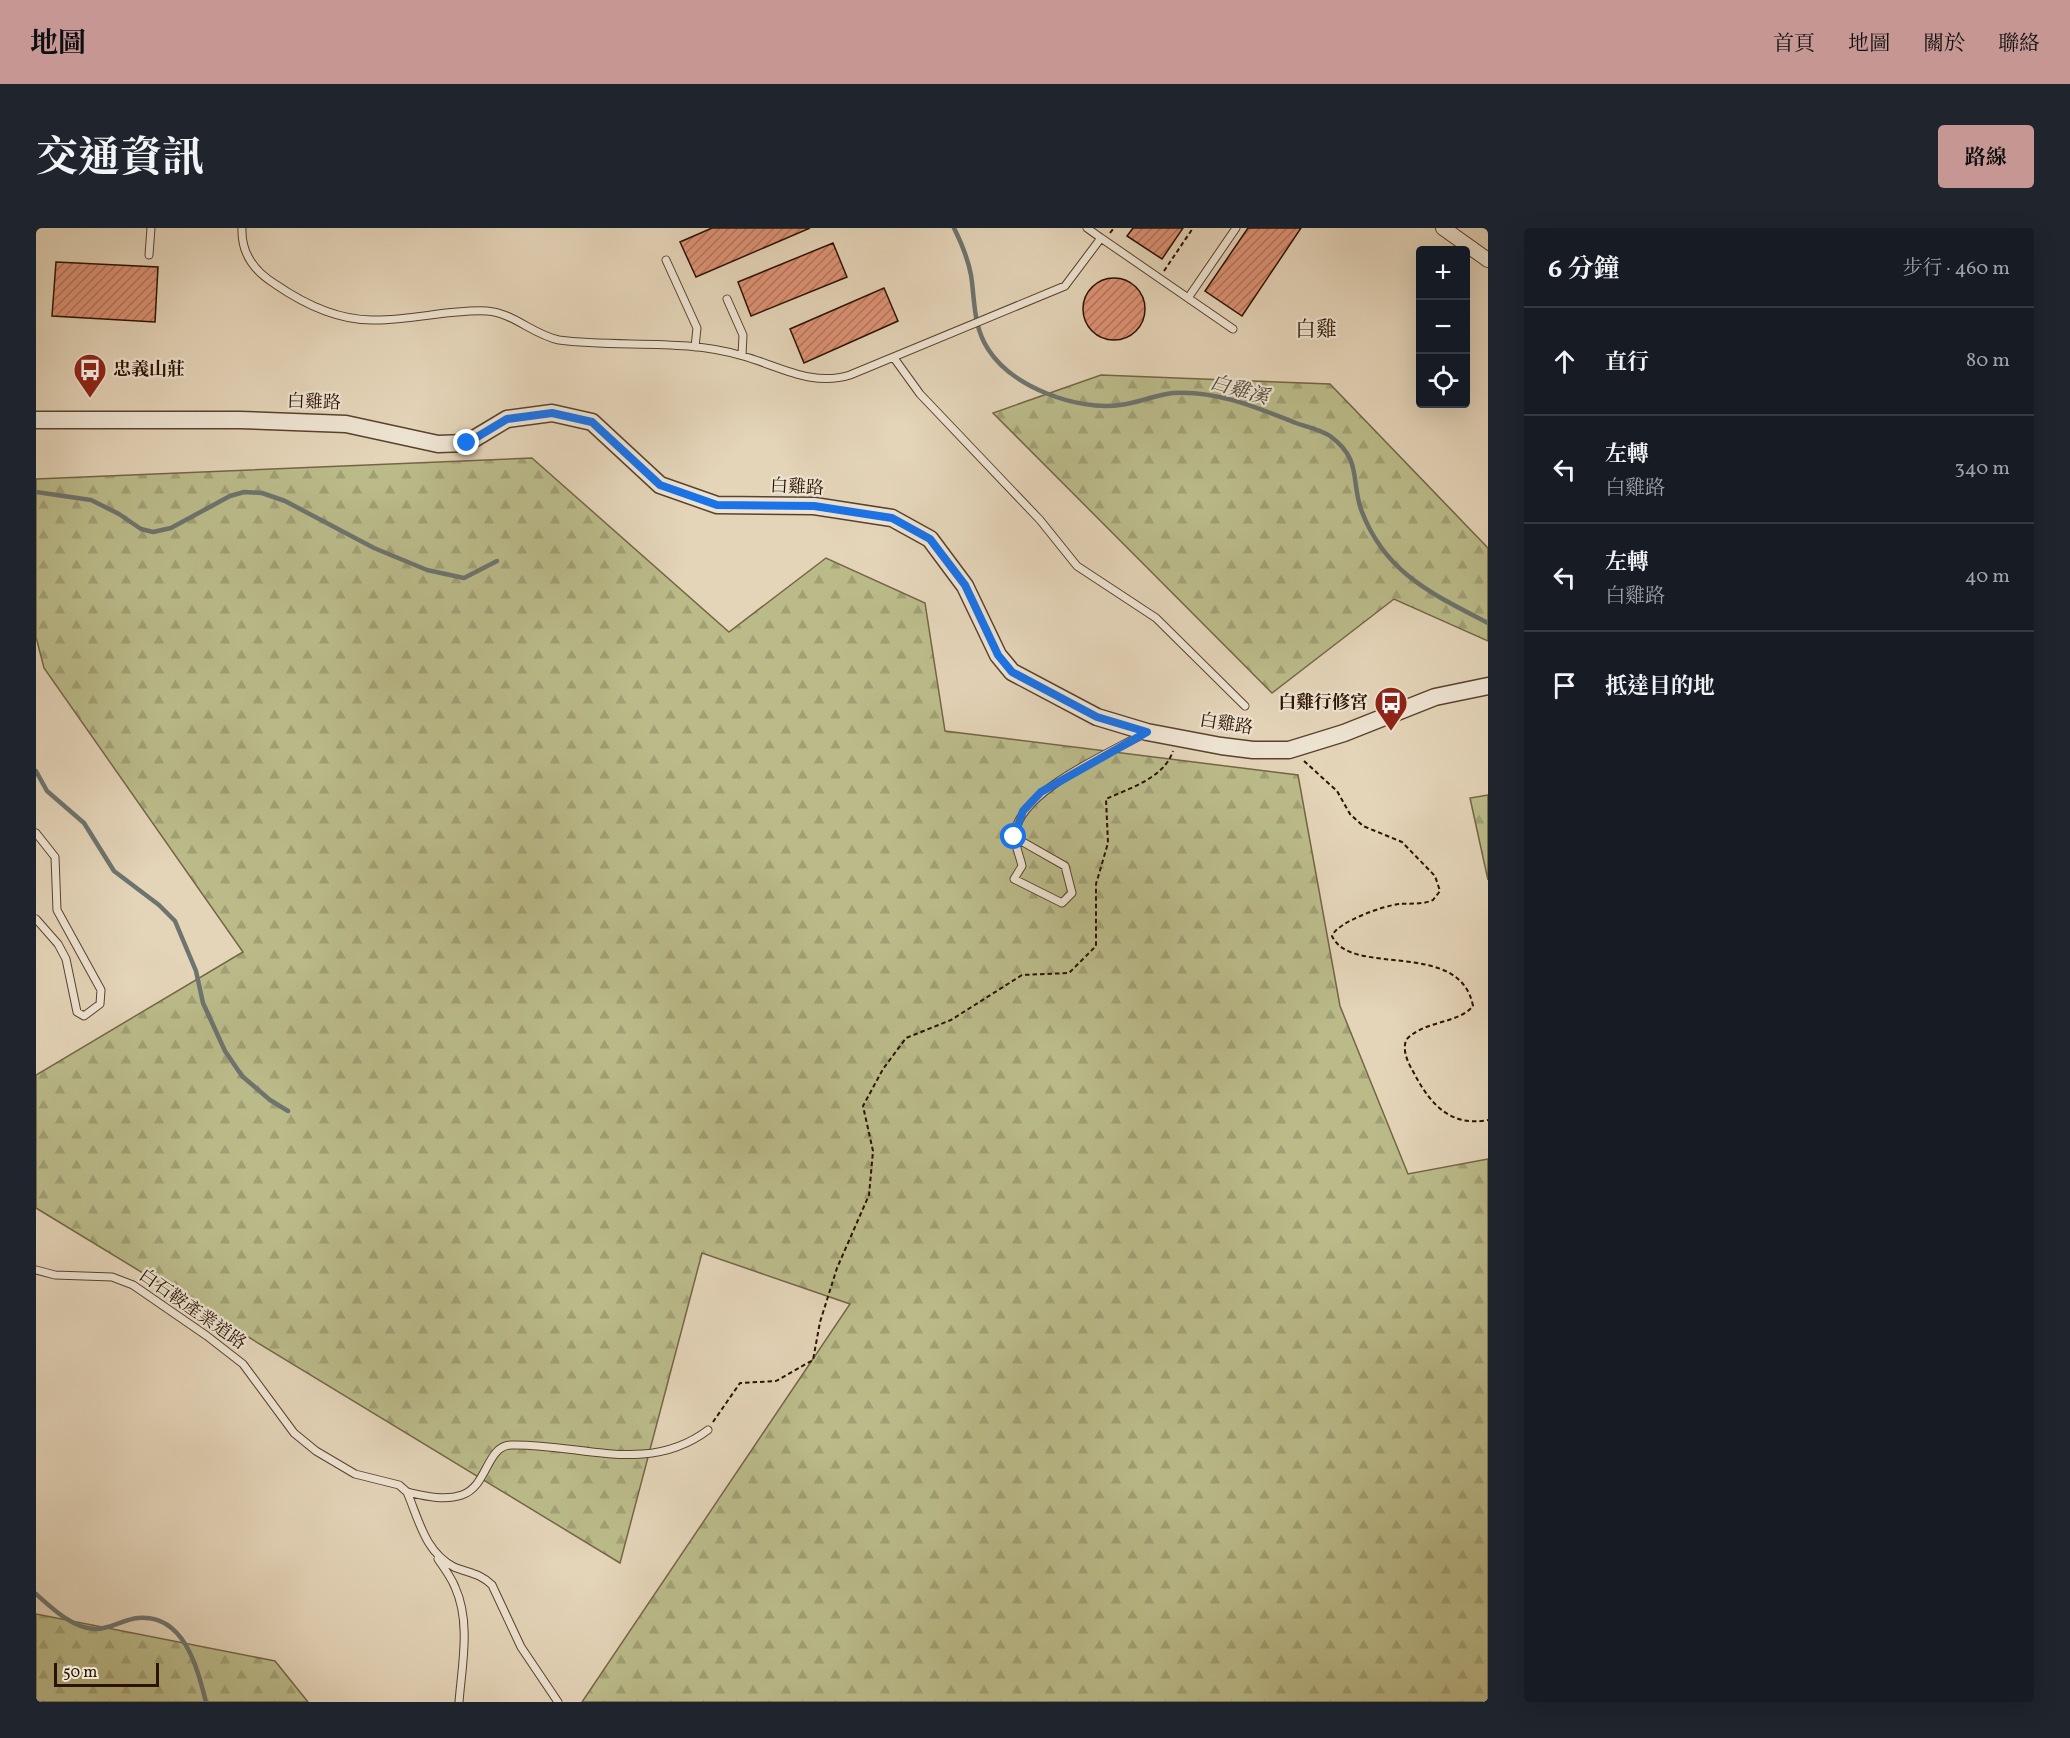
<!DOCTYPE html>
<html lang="zh-TW">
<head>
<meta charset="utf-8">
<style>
  body { margin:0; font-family:Vollkorn,"Noto Serif TC",serif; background:#20242c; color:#f1f3f6 }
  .controls { position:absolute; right:18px; top:18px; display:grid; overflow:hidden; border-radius:6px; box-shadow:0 6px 24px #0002 }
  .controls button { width:54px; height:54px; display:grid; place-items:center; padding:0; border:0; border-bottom:2px solid #363941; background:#171b24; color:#f1f3f6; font:30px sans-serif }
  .scale { position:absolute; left:18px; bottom:15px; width:105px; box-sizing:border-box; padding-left:6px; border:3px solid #2c1200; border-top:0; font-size:16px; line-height:21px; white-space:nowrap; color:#2c1200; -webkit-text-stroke:4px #ede3d1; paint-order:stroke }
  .stop { position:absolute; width:18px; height:18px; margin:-14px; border:4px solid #1a73e8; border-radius:50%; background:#fff }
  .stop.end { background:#1a73e8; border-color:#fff; box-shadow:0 2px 6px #0008 }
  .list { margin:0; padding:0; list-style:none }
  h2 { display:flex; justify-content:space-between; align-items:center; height:78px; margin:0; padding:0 24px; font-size:26px }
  h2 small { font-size:20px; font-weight:400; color:#9ea1a6 }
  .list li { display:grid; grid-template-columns:39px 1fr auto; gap:18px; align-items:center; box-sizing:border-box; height:108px; padding:0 24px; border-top:2px solid #363941 }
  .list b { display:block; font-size:22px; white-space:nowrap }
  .list p { margin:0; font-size:20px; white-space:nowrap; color:#9ea1a6 }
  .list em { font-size:20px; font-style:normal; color:#9ea1a6 }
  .icon { flex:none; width:33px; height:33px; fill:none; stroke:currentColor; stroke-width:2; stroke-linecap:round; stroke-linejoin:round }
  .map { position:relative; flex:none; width:1452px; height:1474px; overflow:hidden; border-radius:6px }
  header { display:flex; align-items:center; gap:36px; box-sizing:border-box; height:84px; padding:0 30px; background:#c59692; color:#111 }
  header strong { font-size:28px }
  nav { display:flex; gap:33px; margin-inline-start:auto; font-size:21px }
  .intro { display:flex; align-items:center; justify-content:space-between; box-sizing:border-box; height:144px; padding:0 36px }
  h1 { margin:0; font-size:42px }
  .button { padding:15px 27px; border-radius:6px; background:#c59692; color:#111; font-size:21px; font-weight:700 }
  main { display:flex; gap:36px; padding:0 36px }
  aside { flex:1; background:#171b24; border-radius:6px; box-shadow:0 6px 24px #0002 }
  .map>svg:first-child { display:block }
</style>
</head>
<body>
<header>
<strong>地圖</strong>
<nav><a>首頁</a><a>地圖</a><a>關於</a><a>聯絡</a></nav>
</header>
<div class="intro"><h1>交通資訊</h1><a class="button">路線</a></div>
<main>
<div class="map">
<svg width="1452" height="1474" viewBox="0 0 1452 1474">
  <defs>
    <pattern id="forest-firs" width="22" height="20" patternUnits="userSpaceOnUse" patternTransform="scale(1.5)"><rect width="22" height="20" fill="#bbbb8a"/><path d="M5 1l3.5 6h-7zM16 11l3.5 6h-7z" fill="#a1a075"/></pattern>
    <pattern id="building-hatch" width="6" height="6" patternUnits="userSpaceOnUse" patternTransform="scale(1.5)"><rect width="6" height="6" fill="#dd9275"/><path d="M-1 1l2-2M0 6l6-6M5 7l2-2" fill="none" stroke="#b3765e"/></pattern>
  </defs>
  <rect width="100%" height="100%" fill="#e4d4b8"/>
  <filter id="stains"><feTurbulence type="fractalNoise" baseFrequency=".00333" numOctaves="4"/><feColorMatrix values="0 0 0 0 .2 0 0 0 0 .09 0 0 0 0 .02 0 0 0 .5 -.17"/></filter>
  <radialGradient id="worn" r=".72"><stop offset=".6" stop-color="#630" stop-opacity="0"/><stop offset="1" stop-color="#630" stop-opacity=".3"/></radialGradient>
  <path fill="url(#forest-firs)" stroke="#746645" stroke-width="1.5" d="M 1065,147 L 1294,156 L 1452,320 L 1452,413 L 1358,371 L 1236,465 L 957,185 Z
    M 496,230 L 693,404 L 790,330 L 889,375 L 909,503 L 1262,547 L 1304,778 L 1372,946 L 1452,931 L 1452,1474 L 546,1474 L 814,1076 L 666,1025 L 584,1335 L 0,980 L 0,847 L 207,724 L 8,440 L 0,409 L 0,251 Z
    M 1452,567 L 1452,652 L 1434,570 Z
    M 0,1386 L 239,1433 L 272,1474 L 0,1474 Z"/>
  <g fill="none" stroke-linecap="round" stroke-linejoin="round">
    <path stroke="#6d746e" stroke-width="4.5" d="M 918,0 C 925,14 932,31 935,47 C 939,73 937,98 952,121 C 976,159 1041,183 1084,177 C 1102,175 1119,167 1137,165 C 1180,162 1222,180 1260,195 C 1271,199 1285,202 1294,208 C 1327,232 1314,253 1326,284 C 1350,346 1397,366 1452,395
      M 0,264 L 55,272 L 83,286 L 105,301 L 117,304 L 135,300 L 194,268 L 208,264 L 226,265 L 249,273 L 338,320 L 391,342 L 428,350 L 461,333
      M 0,543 L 11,563 L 48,595 L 78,643 L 123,677 L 139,693 L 160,743 L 167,775 L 189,823 L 206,848 L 234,872 L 252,883
      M 0,1366 C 16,1380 36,1400 58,1401 C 74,1402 87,1391 102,1390 C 148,1386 161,1439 170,1474"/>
  </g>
  <path fill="url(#building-hatch)" stroke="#2c1200" stroke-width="1.5" d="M 676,0 L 774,0 L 660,49 L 644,14 Z
    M 1097,0 L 1147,0 L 1126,31 L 1091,8 Z
    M 1212,0 L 1265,0 L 1206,88 L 1169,63 Z
    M 797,15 L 811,49 L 715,88 L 702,54 Z
    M 20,34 L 122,39 L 119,94 L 16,88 Z
    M1047 81a31 31 0 1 1 62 0a31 31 0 1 1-62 0Z
    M 848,60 L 862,93 L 768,135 L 754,101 Z"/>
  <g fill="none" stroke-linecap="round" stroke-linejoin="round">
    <g stroke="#5a422e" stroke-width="9">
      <path id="service" d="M 206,0 C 205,25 218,43 239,56 C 268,76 301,92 336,92 C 375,93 413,81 451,83 C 478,85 497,107 523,112 C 583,120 648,110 707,128 C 743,138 776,159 814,147 L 1029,58 L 1065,10 L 1051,0
        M 1065,10 L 1197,101
        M 113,27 L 115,0
        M 630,32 L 661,100 L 659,119
        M 1152,70 L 1200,0
        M 691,71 L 707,107 L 706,127
        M 858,130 L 884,166 L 1004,292 L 1041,338 L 1120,390 L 1209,478
        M 0,605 L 19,629 L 21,682 L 65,762 L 64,776 L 48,788 L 41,784 L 30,731 L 22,716 L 0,691
        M 978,609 L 1029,638 L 1036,665 L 1026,675 L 978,651 L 986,638 C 984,628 978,616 979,606 C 983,563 1074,525 1109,505
        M 0,1042 L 19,1047 L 76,1049 L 97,1057 L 171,1108 L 207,1136 L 258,1205 L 280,1223 L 319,1246 L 363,1257 L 371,1264 C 383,1292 389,1324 418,1339 C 432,1345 444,1345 456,1357 L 485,1419 L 522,1474
        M 371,1264 C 389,1268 408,1273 426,1267 C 452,1258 450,1218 475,1217 C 543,1215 611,1248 672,1202
        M 402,1331 C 408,1340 415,1349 419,1359 C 435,1394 426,1437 423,1474"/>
    </g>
    <g stroke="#5a422e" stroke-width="16">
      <path id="minor" d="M 1407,0 L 1452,32"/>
    </g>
    <g stroke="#5a422e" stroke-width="19">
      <path id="tertiary" d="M 0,192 L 204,192 L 310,196 L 402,216 L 431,215 L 471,191 L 516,185 L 556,194 L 624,257 L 681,277 L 778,278 L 856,290 L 894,311 L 929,358 L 962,427 L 976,444 L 1061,489 L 1111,504 L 1185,518 L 1217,522 L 1253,522 L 1308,505 L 1399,469 L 1452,458"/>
    </g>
    <path stroke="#2c1200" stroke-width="2" stroke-dasharray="4.5 3" stroke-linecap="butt" d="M 1074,5 L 1078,0
      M 1128,43 L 1157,0
      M 1268,533 L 1301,563 L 1314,586 L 1327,598 L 1366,614 L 1399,648 L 1404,663 L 1397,672 C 1386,677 1375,675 1364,676 C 1349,677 1301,694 1296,708 C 1315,750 1424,710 1437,778 C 1423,796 1388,792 1370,812 C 1366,825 1373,836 1379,847 C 1395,877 1415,899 1452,892
      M 677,1194 L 704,1155 L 740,1153 L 777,1132 L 784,1094 L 801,1040 L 833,967 L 837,923 L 827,878 L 847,841 L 870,810 L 915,792 L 986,747 L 1033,745 L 1060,718 L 1060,656 L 1072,615 L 1070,571 C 1094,560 1128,550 1137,523"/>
    <use href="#service" stroke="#ede3d1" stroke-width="7"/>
    <use href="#minor" stroke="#ede3d1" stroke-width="14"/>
    <use href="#tertiary" stroke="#ede3d1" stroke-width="16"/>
  </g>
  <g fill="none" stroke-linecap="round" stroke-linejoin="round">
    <path stroke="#1a73e8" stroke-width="8" d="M 431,215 L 471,191 L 516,185 L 556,194 L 624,257 L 681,277 L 778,278 L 856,290 L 894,311 L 929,357 L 962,427 L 976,444 L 1061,489 L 1111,504 L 1005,564 L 987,583 L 978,609"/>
  </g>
  <defs>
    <g id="bus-pin" transform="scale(1.725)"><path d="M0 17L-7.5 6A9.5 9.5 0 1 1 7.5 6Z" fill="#8f2418" stroke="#ede3d1"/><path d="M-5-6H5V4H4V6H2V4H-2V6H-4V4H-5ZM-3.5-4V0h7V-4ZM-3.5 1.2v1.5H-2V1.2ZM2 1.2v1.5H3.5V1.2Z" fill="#fff"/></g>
  </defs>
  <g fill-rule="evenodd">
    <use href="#bus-pin" x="54" y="142"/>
    <use href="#bus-pin" x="1355" y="475"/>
  </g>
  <g text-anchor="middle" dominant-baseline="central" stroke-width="4.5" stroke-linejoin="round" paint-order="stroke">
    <g font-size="18" font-weight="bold" fill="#2c1200" stroke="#ede3d1" text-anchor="start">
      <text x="77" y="142">忠義山莊</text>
      <text x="1332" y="475" text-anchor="end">白雞行修宮</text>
    </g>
    <g font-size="18" fill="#2c1200" stroke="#ede3d1">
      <text transform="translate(278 175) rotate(2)">白雞路</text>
      <text transform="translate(761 260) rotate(3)">白雞路</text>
      <text transform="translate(1190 497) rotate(9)">白雞路</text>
      <text transform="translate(156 1082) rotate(35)">白石鞍產業道路</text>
    </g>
    <g font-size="20" font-style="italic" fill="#524b40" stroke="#ede3d1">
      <text transform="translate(1203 163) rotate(16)">白雞溪</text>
    </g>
    <g font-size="21" fill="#2c1200" stroke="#ede3d1">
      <text x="1280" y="102">白雞</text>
    </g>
  </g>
  <rect width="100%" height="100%" filter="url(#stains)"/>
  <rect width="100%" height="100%" fill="url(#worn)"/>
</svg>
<div class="controls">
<button>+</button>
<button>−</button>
<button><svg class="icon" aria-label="locate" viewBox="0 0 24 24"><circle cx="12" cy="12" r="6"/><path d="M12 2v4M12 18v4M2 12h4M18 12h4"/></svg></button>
</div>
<div class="scale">50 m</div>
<div class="stop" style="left:978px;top:609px"></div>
<div class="stop end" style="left:431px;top:215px"></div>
</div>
<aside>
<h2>6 分鐘<small>步行 · 460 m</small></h2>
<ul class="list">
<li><svg class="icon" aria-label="ahead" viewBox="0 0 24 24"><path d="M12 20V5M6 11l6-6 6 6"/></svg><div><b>直行</b></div><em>80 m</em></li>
<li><svg class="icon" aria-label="left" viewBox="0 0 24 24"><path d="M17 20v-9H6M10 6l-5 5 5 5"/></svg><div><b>左轉</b><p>白雞路</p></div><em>340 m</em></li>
<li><svg class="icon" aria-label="left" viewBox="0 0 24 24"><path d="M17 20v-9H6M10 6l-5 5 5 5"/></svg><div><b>左轉</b><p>白雞路</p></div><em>40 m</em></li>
<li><svg class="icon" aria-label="arrive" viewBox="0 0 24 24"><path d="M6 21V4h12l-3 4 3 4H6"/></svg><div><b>抵達目的地</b></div></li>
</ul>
</aside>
</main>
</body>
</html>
